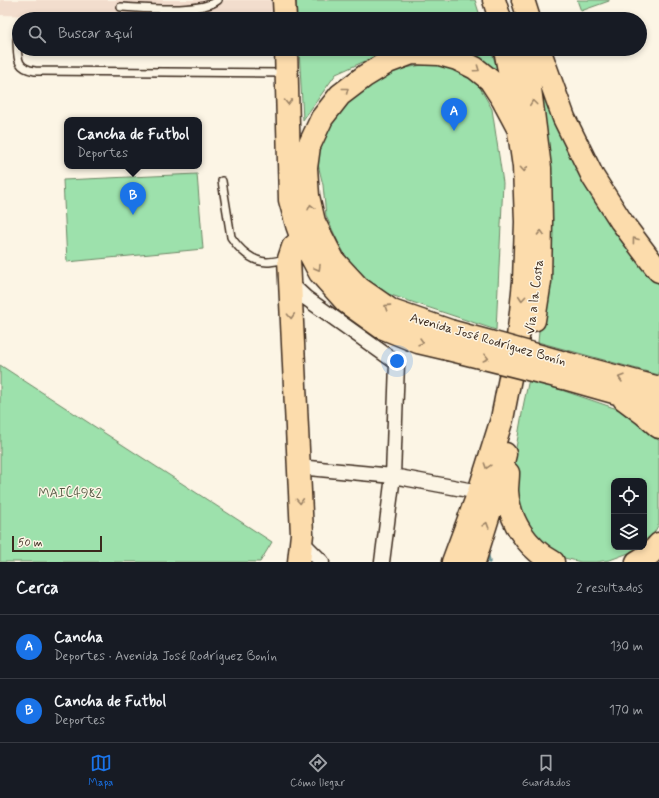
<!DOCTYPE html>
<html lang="es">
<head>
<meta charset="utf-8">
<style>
  body { margin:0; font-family:Mynerve,sans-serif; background:#20242c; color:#f1f3f6 }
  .controls { position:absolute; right:12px; bottom:12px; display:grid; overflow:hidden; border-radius:8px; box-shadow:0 2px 6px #0003 }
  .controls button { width:36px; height:36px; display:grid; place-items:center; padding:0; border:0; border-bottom:1px solid #363941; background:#171b24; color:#f1f3f6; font:20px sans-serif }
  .scale { position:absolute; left:12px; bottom:10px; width:90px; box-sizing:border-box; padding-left:4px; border:2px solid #3b2a1e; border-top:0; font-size:11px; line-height:14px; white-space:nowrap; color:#3b2a1e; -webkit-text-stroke:3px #fcf5e5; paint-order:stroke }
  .you { position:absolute; left:397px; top:361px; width:14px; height:14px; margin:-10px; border:3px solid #fff; border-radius:50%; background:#1a73e8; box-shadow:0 0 0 6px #1a73e833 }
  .badge { display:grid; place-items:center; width:26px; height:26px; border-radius:50%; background:#1a73e8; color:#fff; font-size:13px; font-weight:700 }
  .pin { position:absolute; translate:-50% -33px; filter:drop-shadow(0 1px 2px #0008) }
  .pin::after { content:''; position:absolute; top:21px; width:14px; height:12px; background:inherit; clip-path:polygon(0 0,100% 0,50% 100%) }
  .popup { position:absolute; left:64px; top:117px; width:138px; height:52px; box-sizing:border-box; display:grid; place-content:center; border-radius:8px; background:#171b24; filter:drop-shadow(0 1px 3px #0005); font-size:13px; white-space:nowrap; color:#9ea1a6 }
  .popup b { font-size:15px; color:#f1f3f6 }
  .popup::after { content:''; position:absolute; left:50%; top:100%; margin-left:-8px; border:8px solid transparent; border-top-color:#171b24 }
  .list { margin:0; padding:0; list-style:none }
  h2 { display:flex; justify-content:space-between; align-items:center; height:52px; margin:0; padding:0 16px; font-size:17px }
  h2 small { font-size:13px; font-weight:400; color:#9ea1a6 }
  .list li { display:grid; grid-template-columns:26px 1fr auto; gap:12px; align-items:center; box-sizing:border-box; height:64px; padding:0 16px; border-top:1px solid #363941 }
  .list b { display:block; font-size:15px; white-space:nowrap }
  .list p { margin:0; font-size:13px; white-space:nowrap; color:#9ea1a6 }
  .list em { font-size:13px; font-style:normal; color:#9ea1a6 }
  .icon { flex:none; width:22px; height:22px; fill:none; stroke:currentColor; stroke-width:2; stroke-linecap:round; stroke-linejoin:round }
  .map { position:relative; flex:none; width:659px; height:562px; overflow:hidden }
  .search { position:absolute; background:#171b24; box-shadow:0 2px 6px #0003; left:12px; right:12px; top:12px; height:44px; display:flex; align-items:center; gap:10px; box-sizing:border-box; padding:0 14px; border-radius:22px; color:#9ea1a6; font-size:15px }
  .sheet { height:180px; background:#171b24 }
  nav { display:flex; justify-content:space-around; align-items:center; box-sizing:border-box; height:56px; border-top:1px solid #363941; background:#171b24; font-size:11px; color:#9ea1a6 }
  nav a { display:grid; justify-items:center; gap:2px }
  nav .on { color:#1a73e8 }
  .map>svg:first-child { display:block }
</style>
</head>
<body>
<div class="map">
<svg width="659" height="562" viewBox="0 0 659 562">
  <rect width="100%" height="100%" fill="#fcf5e5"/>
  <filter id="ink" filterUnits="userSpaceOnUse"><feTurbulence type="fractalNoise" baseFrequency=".025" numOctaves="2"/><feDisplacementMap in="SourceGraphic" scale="8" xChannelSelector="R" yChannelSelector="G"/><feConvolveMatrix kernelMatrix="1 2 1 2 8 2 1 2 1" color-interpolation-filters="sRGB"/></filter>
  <g filter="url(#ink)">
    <path fill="#f2ddcd" d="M 0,0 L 272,0 L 272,19 L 42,19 L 40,16 L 0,15 Z"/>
    <path fill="#9de1ac" stroke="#6c8665" d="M 296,0 L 475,0 L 481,19 L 297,19 Z
      M 577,0 L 609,0 L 609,1 L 581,11 Z
      M 299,49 L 392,49 L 336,74 L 303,120 Z
      M 458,49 L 491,49 L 498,72 Z
      M 532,49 L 617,231 L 659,284 L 659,375 L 538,342 L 552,200 L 543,128 Z
      M 433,63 L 455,70 L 475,79 L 492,109 L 503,183 L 496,330 L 379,291 L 353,268 L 339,244 L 326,216 L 323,185 L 316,156 L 326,130 L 351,97 L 369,84 L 400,69 Z
      M 197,174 L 203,249 L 67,262 L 63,180 Z
      M 0,365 L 272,542 L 260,562 L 0,562 Z
      M 529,379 L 629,413 L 652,433 L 659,441 L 659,524 L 654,533 L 644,541 L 644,481 L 614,481 L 614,547 L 638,547 L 634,551 L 610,560 L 596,562 L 581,562 L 556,556 L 532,538 L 512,495 L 516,448 L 524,402 Z"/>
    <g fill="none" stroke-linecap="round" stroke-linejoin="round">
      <path stroke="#6d9698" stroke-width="3.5" d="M 487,551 L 489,562"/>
      <g stroke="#3b2a1e" stroke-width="10">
        <path id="service" d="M 121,7 C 144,8 200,14 218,0
          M 17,40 C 18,57 15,68 35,71 L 285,73
          M 222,181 L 231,237 C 239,249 252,262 267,262 C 274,262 280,260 287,259"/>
      </g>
      <g stroke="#3b2a1e" stroke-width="17">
        <path id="minor" d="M 290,283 L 306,298 L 397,363 L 393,476 L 382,562
          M 298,467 L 393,476 L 479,492
          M 302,542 L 322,562"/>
      </g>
      <g stroke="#3b2a1e" stroke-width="25">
        <path id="primary" d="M 284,0 L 285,19
          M 494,0 L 500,19
          M 523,0 L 529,19
          M 286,49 L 290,200 L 297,225 L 302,239 L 320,273 L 346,302 L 381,327 L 418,342 L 448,349
          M 525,49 L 540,168 L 541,221 L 540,281 L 534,320
          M 539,49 L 564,118 L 593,177 L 621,221 L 651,261 L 659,271
          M 450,331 L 392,311 L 359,288 L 334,261 L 314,222 L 308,196 L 306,168 L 309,146 L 322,118 L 340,95 L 365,76 L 388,62 L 412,53 L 439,54 L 457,59 L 475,68 L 490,80 L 503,100 L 519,130
          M 569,364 L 659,388
          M 564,378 L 659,405
          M 624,399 L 644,414 L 659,427
          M 508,473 C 508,479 507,485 507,491 C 509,521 527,548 553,562
          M 299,562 L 302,534 L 289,259 L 293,247 L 302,239
          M 453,562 L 479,492 L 502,419 L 518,337 L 521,312 L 524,281 L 526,222 L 524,167 L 514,97 L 505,49
          M 474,562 L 494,498 L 505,454
          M 637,562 L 650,554 L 659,544"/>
      </g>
      <use href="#service" stroke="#fcf5e5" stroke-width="7"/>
      <use href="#minor" stroke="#fcf5e5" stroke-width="14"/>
      <use href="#primary" stroke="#fcdcac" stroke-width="22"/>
      <g stroke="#3b2a1e" stroke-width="25" stroke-linecap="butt">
        <path id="primary-bridge" d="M 450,331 L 569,364
          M 448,349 L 564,378"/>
      </g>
      <use href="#primary-bridge" stroke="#fcdcac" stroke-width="22"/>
    </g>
    <defs><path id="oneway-chevron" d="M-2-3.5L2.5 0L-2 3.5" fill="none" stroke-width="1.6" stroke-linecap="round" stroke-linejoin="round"/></defs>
    <g stroke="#9c8365">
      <use href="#oneway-chevron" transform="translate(477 69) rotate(35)"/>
      <use href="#oneway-chevron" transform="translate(346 90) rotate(-38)"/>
      <use href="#oneway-chevron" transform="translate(288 102) rotate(89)"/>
      <use href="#oneway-chevron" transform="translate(533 103) rotate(-97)"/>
      <use href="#oneway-chevron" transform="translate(524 169) rotate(86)"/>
      <use href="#oneway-chevron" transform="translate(311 207) rotate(-103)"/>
      <use href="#oneway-chevron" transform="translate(541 233) rotate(-88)"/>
      <use href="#oneway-chevron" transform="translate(635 240) rotate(-127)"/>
      <use href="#oneway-chevron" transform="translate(318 268) rotate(60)"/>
      <use href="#oneway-chevron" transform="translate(522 298) rotate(95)"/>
      <use href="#oneway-chevron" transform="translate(387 307) rotate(-147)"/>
      <use href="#oneway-chevron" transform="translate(291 316) rotate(87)"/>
      <use href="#oneway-chevron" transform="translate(421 342) rotate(16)"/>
      <use href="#oneway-chevron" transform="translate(486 358) rotate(14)"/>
      <use href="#oneway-chevron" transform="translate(621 378) rotate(-164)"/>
      <use href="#oneway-chevron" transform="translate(487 466) rotate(108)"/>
      <use href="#oneway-chevron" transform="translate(300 501) rotate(87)"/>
      <use href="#oneway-chevron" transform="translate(486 525) rotate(-73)"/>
    </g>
  </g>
  <g text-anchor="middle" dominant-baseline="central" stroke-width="3" stroke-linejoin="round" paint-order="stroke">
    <g font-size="13" fill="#3b2a1e" stroke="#fcf5e5">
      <text transform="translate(535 297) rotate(-83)">Vía a la Costa</text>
      <text transform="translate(488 340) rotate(16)">Avenida José Rodríguez Bonín</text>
    </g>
    <g font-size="13" fill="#545842" stroke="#fcf5e5">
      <text x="70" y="493">MAIC4982</text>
    </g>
  </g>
</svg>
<div class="controls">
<button><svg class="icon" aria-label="locate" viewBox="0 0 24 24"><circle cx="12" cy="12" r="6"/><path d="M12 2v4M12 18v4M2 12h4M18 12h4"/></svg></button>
<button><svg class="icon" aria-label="layers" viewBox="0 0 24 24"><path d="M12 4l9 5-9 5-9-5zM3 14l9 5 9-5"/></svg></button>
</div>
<div class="scale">50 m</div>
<div class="you"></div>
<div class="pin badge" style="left:454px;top:131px">A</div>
<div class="pin badge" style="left:133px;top:215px">B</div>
<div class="popup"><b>Cancha de Futbol</b>Deportes</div>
<div class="search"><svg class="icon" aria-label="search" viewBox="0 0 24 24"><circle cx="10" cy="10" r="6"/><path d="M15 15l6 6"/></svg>Buscar aquí</div>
</div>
<section class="sheet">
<h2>Cerca<small>2 resultados</small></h2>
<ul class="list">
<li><span class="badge">A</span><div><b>Cancha</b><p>Deportes · Avenida José Rodríguez Bonín</p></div><em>130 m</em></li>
<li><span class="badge">B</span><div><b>Cancha de Futbol</b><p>Deportes</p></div><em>170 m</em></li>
</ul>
</section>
<nav>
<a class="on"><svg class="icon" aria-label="map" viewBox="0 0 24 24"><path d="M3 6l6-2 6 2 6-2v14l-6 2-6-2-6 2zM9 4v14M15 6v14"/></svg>Mapa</a>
<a><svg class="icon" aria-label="directions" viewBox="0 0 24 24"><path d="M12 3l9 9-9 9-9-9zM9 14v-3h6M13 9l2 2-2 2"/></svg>Cómo llegar</a>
<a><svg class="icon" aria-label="saved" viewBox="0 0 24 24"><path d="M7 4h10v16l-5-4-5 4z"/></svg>Guardados</a>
</nav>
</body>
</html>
